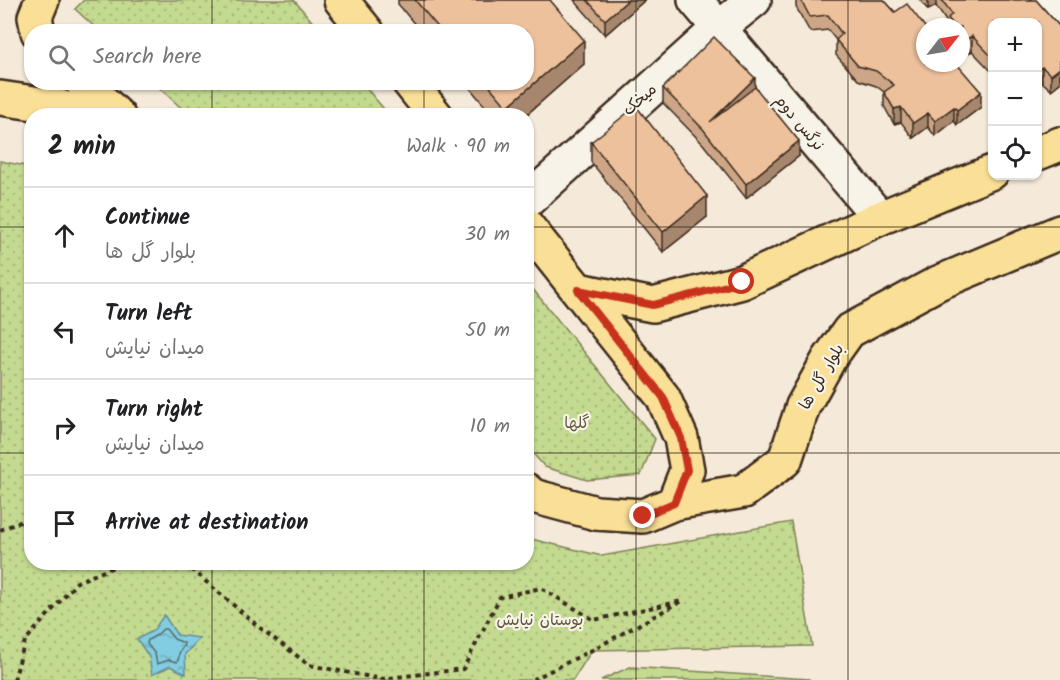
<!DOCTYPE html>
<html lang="en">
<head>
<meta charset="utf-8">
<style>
  body { margin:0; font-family:Kalam,"Playpen Sans Arabic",sans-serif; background:#f2f2f2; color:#202124 }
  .controls { position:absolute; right:18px; top:18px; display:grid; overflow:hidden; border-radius:12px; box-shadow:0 2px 4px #0004 }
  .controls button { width:54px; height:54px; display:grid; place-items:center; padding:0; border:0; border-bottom:2px solid #e0e0e0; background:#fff; color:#202124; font:30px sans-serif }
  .compass { position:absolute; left:916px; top:18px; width:54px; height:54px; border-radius:50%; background:#fff; box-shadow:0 2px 4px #0004; rotate:59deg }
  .stop { position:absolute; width:18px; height:18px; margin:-14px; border:4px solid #c8321e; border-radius:50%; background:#fff }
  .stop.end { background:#c8321e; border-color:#fff; box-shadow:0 2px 6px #0008 }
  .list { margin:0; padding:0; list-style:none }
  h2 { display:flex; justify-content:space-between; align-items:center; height:78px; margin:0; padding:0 24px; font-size:26px }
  h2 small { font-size:20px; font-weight:400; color:#757577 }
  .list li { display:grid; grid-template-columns:39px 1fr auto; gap:18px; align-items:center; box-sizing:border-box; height:96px; padding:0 24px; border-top:2px solid #e0e0e0 }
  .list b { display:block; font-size:22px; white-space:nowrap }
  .list p { margin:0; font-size:20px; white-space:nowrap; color:#757577 }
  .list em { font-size:20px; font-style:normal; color:#757577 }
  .icon { flex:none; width:33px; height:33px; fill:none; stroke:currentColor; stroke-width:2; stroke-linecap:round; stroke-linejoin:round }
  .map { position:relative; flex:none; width:1060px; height:680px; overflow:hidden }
  .search { position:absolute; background:#fff; box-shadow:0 2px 4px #0004; left:24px; top:24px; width:510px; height:66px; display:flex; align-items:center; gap:15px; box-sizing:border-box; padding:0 21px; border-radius:24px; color:#757577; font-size:22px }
  .panel { position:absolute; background:#fff; box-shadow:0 2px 4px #0004; left:24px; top:108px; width:510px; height:462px; border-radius:24px }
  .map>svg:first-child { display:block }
</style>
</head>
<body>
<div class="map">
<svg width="1060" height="680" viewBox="0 0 1060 680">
  <defs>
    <pattern id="forest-firs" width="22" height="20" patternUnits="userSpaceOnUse" patternTransform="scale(1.5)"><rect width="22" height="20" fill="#c3da90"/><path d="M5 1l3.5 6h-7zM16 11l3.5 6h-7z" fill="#a8bb7c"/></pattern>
    <pattern id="park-dots" width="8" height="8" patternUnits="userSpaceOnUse" patternTransform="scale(1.5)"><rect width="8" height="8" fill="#c3da90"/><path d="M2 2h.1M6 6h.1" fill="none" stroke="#a8bb7c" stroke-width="1.8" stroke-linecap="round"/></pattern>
    <pattern id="water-ripples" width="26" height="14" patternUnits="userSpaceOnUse" patternTransform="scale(1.5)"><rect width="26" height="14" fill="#82cde1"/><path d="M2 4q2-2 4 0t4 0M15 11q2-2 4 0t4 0" fill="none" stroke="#71b0c1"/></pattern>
  </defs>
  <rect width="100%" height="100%" fill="#f5e9d9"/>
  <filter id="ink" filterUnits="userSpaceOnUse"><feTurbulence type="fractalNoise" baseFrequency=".0167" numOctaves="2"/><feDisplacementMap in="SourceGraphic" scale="12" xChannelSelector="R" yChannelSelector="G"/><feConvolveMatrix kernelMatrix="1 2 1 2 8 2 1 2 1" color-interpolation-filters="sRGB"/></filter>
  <g filter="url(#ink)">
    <path fill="url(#forest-firs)" stroke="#7f8257" stroke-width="1.5" d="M 630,667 L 809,679 L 810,680 L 601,680 Z"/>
    <path fill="url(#park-dots)" stroke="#7f8257" stroke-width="1.5" d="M 84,0 L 294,0 L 320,31 L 99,31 L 75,9 Z
      M 154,83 L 362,83 L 389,115 L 189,115 Z
      M 0,161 L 31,167 L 32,562 L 526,562 L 527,538 L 602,556 L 791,522 L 812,646 L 592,650 L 573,680 L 0,680 Z
      M 527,282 L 655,439 L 641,475 L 587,480 L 545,467 L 527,447 Z"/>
    <path fill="url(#water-ripples)" stroke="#668c93" stroke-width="1.5" d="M 164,615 L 177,635 L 200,638 L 185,654 L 186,674 L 170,666 L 152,675 L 149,657 L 137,639 L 153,631 Z"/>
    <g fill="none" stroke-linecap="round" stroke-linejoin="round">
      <path stroke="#576b6c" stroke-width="1.5" d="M 163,629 L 166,629 L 174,639 L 184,643 C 184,647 182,647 180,651 C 178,655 180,658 177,662 L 169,660 L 157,664 L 155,654 L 147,644 L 148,640 L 157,635 Z"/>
      <g stroke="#3b2a1e" stroke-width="38">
        <path id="minor" d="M 695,0 L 880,218
          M 1048,0 L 1060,15
          M 526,202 L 719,28 L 754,0"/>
      </g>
      <g stroke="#3b2a1e" stroke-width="38">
        <path id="major" d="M 341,0 L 367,32
          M 38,32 L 35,17 L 42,0
          M 82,82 L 118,116
          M 409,82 L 436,116
          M 0,98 L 61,107 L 78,116
          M 1038,153 L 1060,144
          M 526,225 L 663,397 L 681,438 L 687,470 L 674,503
          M 578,290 L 653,305 L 742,282 L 880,218 L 992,172
          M 526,490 L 533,496 L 596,513 L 643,516 L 674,503 L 744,491 L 785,460 L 803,406 L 829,359 L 849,331 L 938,283 L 1060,232"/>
      </g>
      <path stroke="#3b2a1e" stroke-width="4" stroke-dasharray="4.5 4.5" stroke-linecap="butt" d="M 0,530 L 32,517
        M 156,562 L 190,568 L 259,627 L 309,665 L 381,679 L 463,669 L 500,597 L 541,588 L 594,620 L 682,601 L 592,650 L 532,680
        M 14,680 L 25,641 L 77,582 L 126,562"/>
      <use href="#minor" stroke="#f7f3e8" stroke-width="33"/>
      <use href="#major" stroke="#fadf96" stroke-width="33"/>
    </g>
    <path fill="#cca686" stroke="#3b2a1e" stroke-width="1.5" d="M 398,0 L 550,0 L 584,64 L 525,116 L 493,116 L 465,82 L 526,82 L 526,32 L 421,32 L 398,4 Z
      M 574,0 L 645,0 L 605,35 Z
      M 796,0 L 884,0 L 981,107 L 957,125 L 954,121 L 935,136 L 928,127 L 913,138 L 901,122 L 894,124 L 884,106 L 884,92 L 876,86 L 858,80 L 836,55 L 836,40 L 828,30 L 810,32 L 796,7 Z
      M 920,0 L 1036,0 L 1060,27 L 1060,83 L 1051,90 L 1042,82 L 1038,85 L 1038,22 L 993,22 L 993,73 L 972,51 L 965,55 L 961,49 L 961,27 L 948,27 L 948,24 L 936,6 L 928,10 Z
      M 755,87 L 799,156 L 746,198 L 703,144 L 663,103 L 663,88 Z
      M 591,142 L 707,217 L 663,252 L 591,162 Z"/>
    <path fill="#a6876d" stroke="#3b2a1e" stroke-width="1.5" d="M 628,0 L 645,0 L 605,35 L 605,20 Z
      M 928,0 L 936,0 L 936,6 L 928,10 Z
      M 972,36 L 972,51 L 965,55 L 965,40 Z
      M 584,40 L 584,64 L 525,116 L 507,116 L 507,107 Z
      M 1042,67 L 1042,82 L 1038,85 L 1038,70 Z
      M 1060,68 L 1060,83 L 1051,90 L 1051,75 Z
      M 755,78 L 755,93 L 710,122 Z
      M 981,92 L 981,107 L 957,125 L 957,110 Z
      M 901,107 L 901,122 L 894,124 L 894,109 Z
      M 954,107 L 954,121 L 935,136 L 935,121 Z
      M 928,113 L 928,127 L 913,138 L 913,123 Z
      M 799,141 L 799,156 L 746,198 L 746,184 Z
      M 707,196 L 707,217 L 663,252 L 663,232 Z"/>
    <path fill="#edc19c" stroke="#3b2a1e" stroke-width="1.5" d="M 415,0 L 550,0 L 584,40 L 507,107 L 486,82 L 526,82 L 526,32 L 442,32 Z
      M 587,0 L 628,0 L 605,20 Z
      M 801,0 L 884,0 L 895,12 L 907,4 L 925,27 L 925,63 L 956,63 L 981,92 L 957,110 L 954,107 L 935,121 L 928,113 L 913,123 L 901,107 L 894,109 L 884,92 L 894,85 L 876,71 L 858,66 L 836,40 L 842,34 L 828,15 L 810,17 Z
      M 942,0 L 1036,0 L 1060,27 L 1060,68 L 1051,75 L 1042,67 L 1038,70 L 1038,22 L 993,22 L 993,58 L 972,36 L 965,40 L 961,35 L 961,27 L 955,27 L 948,18 L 952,14 Z
      M 714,37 L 755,78 L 710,122 L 755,87 L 799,141 L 746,184 L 703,129 L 663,88 Z
      M 636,106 L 707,196 L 663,232 L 591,142 Z"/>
  </g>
  <g fill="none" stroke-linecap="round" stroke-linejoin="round" filter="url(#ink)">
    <path stroke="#c8321e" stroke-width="8" d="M 643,516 L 674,503 L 687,470 L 681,438 L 663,397 L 578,290 L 653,305 L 742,282"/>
  </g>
  <path fill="none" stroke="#3b2a1e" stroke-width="1.5" stroke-opacity="0.55" d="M 212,0 L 212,32M 424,0 L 424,32M 636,0 L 636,680M 848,0 L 848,680M 212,82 L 212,116M 424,82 L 424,116M 0,227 L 32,227M 526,227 L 1060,227M 0,453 L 32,453M 526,453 L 1060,453M 212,562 L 212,680M 424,562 L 424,680"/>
  <g text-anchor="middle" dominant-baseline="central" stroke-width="4.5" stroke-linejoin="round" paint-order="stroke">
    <g font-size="16" fill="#3b2a1e" stroke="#f7f3e8">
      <text transform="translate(640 100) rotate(-42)">میخک</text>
      <text transform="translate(799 123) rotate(50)">نرگس دوم</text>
      <text transform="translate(822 377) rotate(-60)">بلوار گل ها</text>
    </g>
    <g font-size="16" fill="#5d563a" stroke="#f7f3e8">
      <text x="577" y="423">گلها</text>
      <text x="540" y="620">بوستان نیایش</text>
    </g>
  </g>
</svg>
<div class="controls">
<button>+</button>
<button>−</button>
<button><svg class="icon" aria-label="locate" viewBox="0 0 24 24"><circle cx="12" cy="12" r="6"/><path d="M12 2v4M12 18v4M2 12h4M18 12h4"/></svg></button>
</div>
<svg class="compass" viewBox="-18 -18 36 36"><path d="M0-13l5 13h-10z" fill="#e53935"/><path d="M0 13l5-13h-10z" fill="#757577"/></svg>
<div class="stop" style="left:742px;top:282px"></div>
<div class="stop end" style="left:643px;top:516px"></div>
<div class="search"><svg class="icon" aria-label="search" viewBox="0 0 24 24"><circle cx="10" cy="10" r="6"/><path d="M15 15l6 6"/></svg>Search here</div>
<section class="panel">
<h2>2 min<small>Walk · 90 m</small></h2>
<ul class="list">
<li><svg class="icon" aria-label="ahead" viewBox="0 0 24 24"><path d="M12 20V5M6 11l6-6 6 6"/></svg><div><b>Continue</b><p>بلوار گل ها</p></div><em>30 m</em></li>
<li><svg class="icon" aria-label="left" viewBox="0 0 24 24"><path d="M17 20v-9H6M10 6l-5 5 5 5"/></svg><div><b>Turn left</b><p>میدان نیایش</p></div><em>50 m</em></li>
<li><svg class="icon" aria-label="right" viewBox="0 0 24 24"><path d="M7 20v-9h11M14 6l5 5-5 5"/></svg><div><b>Turn right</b><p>میدان نیایش</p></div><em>10 m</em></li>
<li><svg class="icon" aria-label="arrive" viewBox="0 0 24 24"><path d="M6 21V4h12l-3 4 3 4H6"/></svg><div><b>Arrive at destination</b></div></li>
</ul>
</section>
</div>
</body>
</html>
